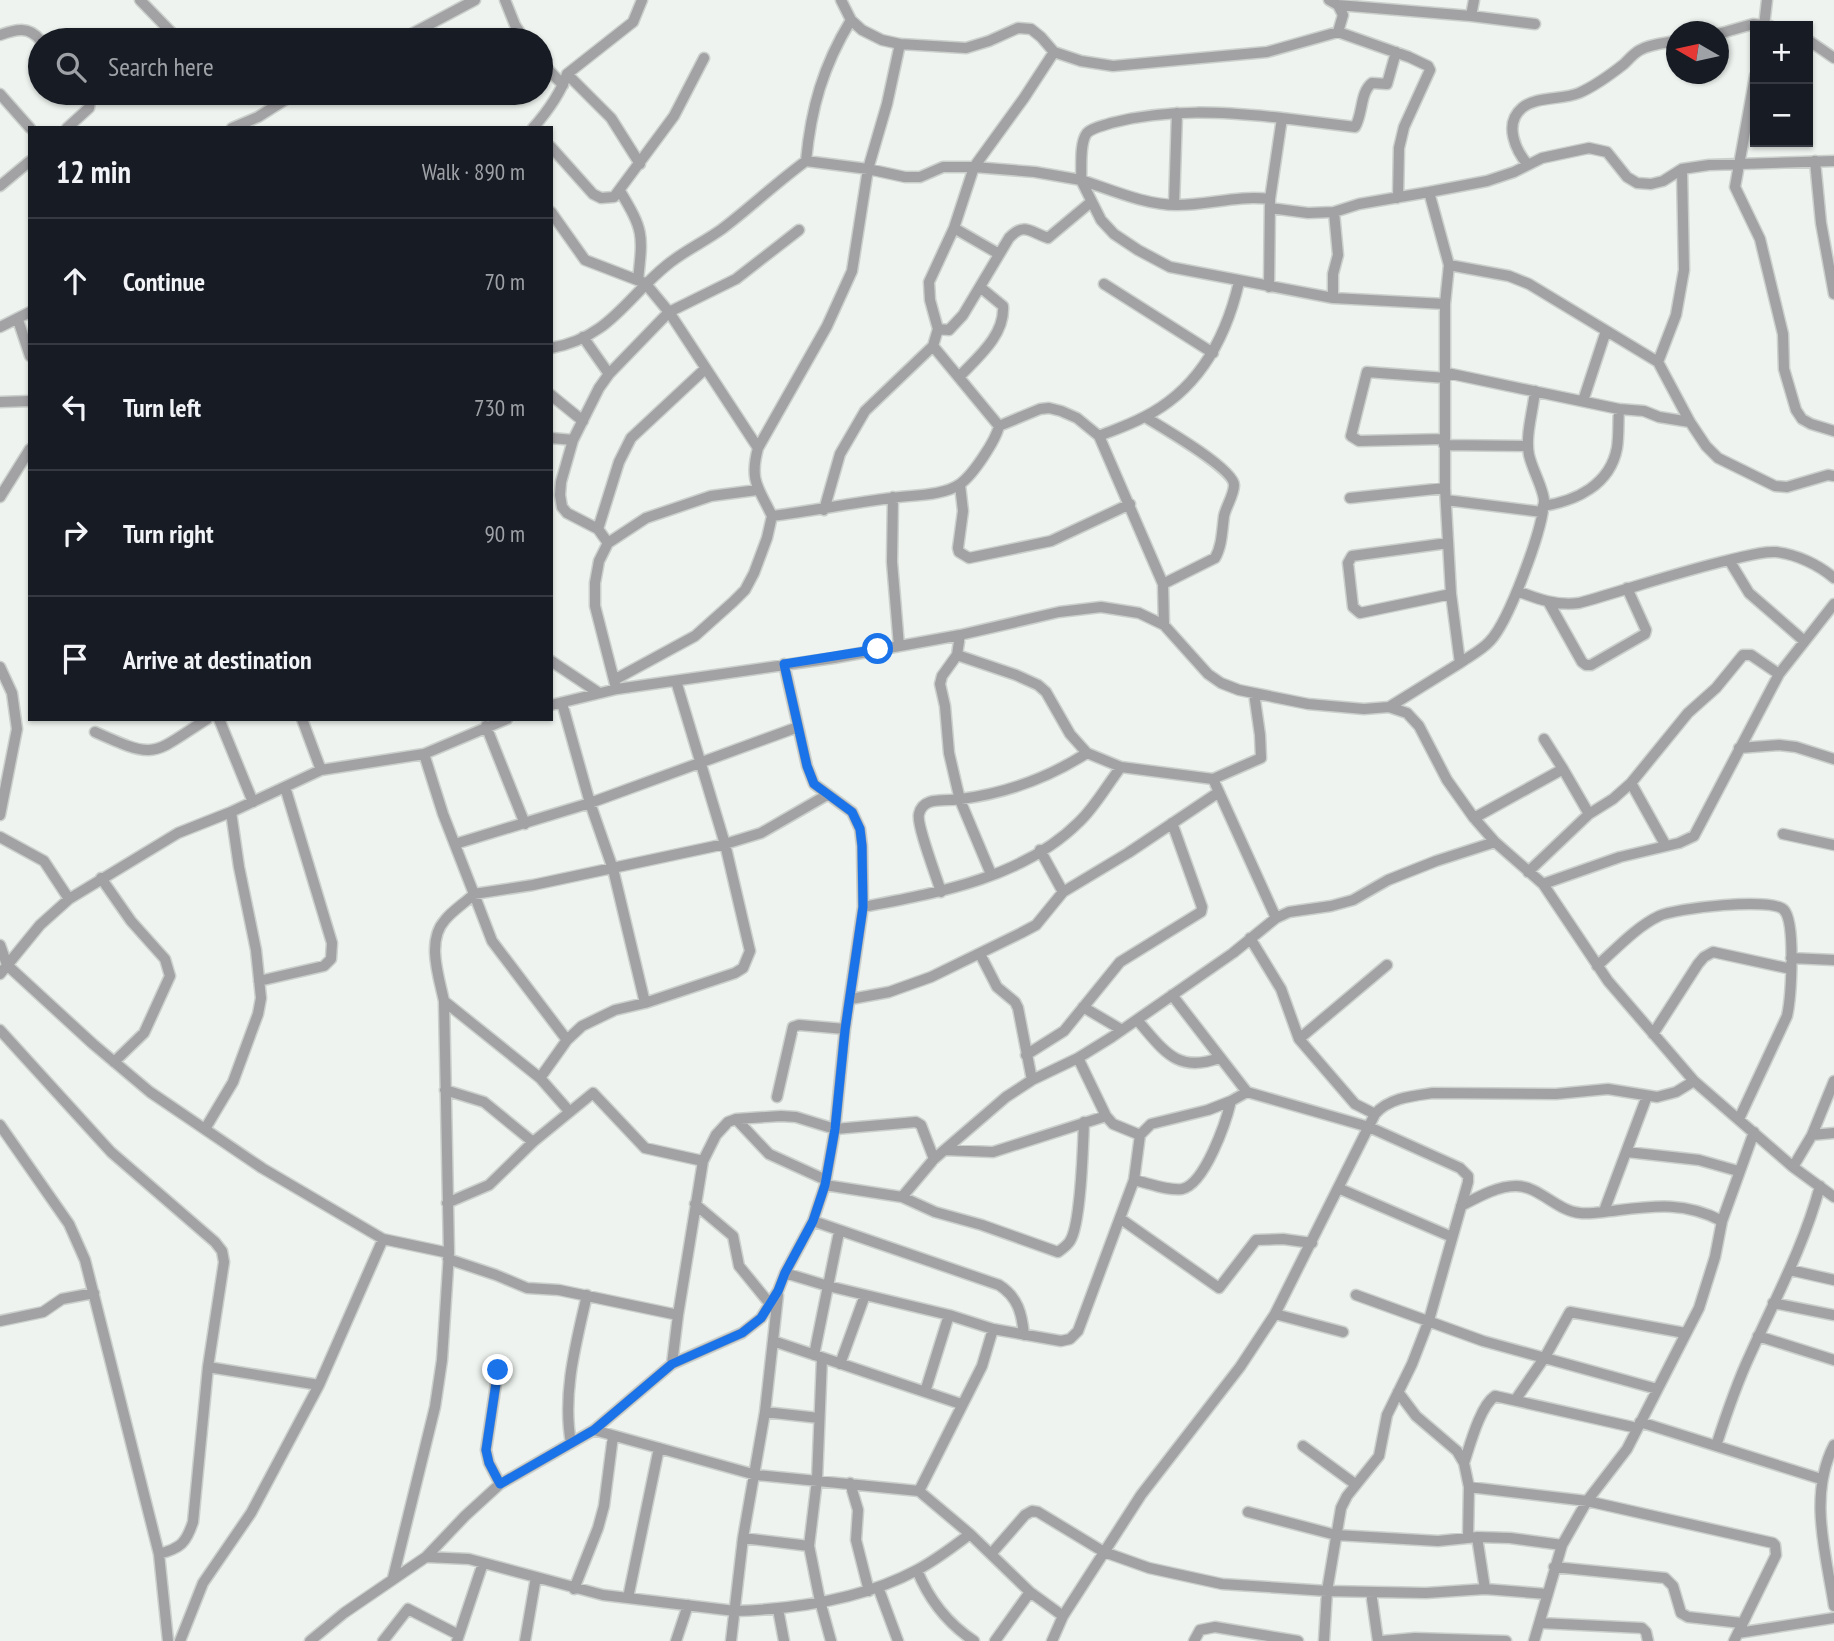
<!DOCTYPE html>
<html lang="en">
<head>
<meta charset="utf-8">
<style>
  body { margin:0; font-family:"PT Sans Narrow",sans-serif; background:#20242c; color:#f1f3f6 }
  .controls { position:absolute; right:21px; top:21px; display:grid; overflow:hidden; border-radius:0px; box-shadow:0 2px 5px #0004 }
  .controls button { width:63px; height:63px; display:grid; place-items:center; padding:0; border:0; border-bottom:2px solid #363941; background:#171b24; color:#f1f3f6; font:35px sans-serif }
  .compass { position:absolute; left:1666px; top:21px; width:63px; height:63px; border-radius:50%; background:#171b24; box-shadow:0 2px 5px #0004; rotate:279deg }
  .stop { position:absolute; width:21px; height:21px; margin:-16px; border:5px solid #1a73e8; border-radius:50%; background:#fff }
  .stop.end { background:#1a73e8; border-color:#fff; box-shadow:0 2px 7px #0008 }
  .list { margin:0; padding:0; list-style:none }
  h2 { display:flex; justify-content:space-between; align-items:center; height:91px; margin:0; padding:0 28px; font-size:30px }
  h2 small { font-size:23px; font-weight:400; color:#9ea1a6 }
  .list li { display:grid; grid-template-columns:46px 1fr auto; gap:21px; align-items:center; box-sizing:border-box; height:126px; padding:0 28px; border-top:2px solid #363941 }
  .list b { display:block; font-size:26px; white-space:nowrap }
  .list em { font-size:23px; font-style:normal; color:#9ea1a6 }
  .icon { flex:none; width:38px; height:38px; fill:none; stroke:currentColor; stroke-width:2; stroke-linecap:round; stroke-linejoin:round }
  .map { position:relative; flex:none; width:1834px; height:1641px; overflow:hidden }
  .search { position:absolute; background:#171b24; box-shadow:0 2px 5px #0004; left:28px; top:28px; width:525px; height:77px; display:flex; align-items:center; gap:18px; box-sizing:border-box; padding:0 24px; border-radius:38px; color:#9ea1a6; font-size:26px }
  .panel { position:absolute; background:#171b24; box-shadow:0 2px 5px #0004; left:28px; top:126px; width:525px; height:595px; border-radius:0px }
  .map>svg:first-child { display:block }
</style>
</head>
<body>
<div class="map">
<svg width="1834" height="1641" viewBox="0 0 1834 1641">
  <rect width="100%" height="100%" fill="#eef3ef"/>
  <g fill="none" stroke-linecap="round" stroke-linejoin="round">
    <g stroke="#cbd0cc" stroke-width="13">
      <path id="minor" d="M 140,0 L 174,35 L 184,40
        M 505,0 L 515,25 L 525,40
        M 841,0 L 851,20 L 862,30 L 882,40 L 900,44 L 966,48 L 989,41 L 1018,28 L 1031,29 L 1041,37 L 1054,52 L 1081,61 L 1113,66 L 1267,52 L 1338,32 L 1409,57 L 1428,66 L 1430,70 L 1404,127 L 1399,148 L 1398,198
        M 1329,0 L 1338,5 L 1343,15 L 1338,32
        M 1338,5 L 1471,16 L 1535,24
        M 1471,16 L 1474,0
        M 1764,26 L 1767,0
        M 1718,34 L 1753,24 L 1770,26
        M 0,35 C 16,29 29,26 40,40
        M 400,40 L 475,0
        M 1808,40 L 1834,58
        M 541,62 L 563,85
        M 567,74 L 611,118 L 640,164
        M 1755,76 L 1735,187 L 1760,239 L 1783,334 L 1784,369 L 1796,410 L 1802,419 L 1811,424 L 1834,431
        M 0,94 L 30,128
        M 1282,118 L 1355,127 C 1363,114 1360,92 1372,83 L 1387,84 L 1396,52
        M 67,128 L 89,108 L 90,101 L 83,93
        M 232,128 L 258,117 L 296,93
        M 533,128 C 547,112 560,95 567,74 L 633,22 L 642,0
        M 551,147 L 593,194 L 601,198 L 614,197 L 674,116 L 704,58
        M 806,161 C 811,108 823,66 851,20
        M 1815,161 L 1821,223 L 1834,294
        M 1528,165 C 1516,151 1503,124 1522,108 C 1536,96 1562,100 1579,93 C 1595,86 1610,75 1624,64 C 1629,59 1634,53 1640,50 C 1650,44 1665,43 1676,41
        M 0,186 L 30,161
        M 620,191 C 644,231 643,234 638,280
        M 1429,192 L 1487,181 L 1514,172 L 1542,158 L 1589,148 L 1607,152 L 1627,177 L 1637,183 L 1651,184 L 1663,181 L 1682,169 L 1709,165 L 1834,161
        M 1174,205 L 1177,113
        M 1270,208 L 1308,213 L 1334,212 L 1359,204 L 1429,192 L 1449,265 L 1445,304
        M 551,212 L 585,260 L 645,283 L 669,312 L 758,448
        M 954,228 L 999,254
        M 1449,265 L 1509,276 L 1529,284 L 1658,362 L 1690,422 L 1706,446 L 1718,458 L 1775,486 L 1787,487 L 1828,475 L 1834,476
        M 1104,284 L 1213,353
        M 1269,287 L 1270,199 L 1282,118 C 1225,112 1168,108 1111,123 C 1103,126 1093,127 1087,133 C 1079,143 1082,168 1081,180 C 1112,190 1145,205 1177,205 C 1210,205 1236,195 1270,199
        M 1333,298 L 1333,274 L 1338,255 L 1334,212
        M 18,320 L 30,356
        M 0,327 L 30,312
        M 938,329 L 949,330 L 963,315 L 1009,238 C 1024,222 1030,232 1048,238 L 1091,202
        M 583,337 L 609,374
        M 551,348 C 609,338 627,297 667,265 C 684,251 704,242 722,229 C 751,207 777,182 806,161 L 868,169 L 905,177 L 920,177 L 943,167 L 974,167 L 1035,172 L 1081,180 L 1101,220 L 1114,234 L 1138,250 L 1170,267 L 1333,298 L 1445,304 L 1445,488 L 1451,594 L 1460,663 L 1389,707
        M 1658,362 L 1676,315 L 1684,270 L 1682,169
        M 1447,373 L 1619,409 L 1644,411 L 1659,417 L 1690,422
        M 960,376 C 978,357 1005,335 1003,306 L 980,287
        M 551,395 L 583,421
        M 1583,401 L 1606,331
        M 0,402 L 30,401
        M 1145,417 C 1160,426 1234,469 1234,485 C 1234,495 1226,506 1224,516 C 1222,531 1222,546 1215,558 L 1163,584
        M 999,426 L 1040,409 L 1049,408 L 1061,411 L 1077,418 L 1099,436 L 1163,584 L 1164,625
        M 1099,436 C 1114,430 1129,425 1144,417 C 1198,390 1226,338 1239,282
        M 551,438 L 573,440
        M 1444,439 L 1359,441 L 1351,436 L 1367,372 L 1446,378
        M 1444,445 L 1528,446
        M 960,485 L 963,511 L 958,548 L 959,552 L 969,558 L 1051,541 L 1130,504
        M 0,497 L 30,449
        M 893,497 L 892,562 L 899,646
        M 1350,498 L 1445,488
        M 1446,500 L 1542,512
        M 1543,506 C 1576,501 1610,485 1617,448 C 1619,435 1618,422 1619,409
        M 824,510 L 840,454 L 865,411 L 933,346 L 938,329 L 930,300 L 929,282 L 954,228 L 974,167 L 1024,98 L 1054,52
        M 772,516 C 812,511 851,503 891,498 C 910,495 944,496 960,484 C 973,475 996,440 999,426 L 933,346
        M 598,529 L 619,462 L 631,438 L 705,369
        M 608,543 L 598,529 L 567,513 L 562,507 L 560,495 L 561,482 L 573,440 L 599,388 L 609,374 L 669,312 L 736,279 L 799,230
        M 1448,543 L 1352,556 L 1348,563 L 1353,607 L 1360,613 L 1451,594
        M 1729,560 L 1749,593 L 1803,640
        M 1517,591 C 1538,599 1556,606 1579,603 C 1629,589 1678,572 1729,560 C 1744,557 1760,551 1776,552 C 1796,554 1819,565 1834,578
        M 1549,603 L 1582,662 L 1586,665 L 1591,665 L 1645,634 L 1646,630 L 1627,588
        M 960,635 L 957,655 L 942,676 L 940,684 L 945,706 L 949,753 L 960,800 L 991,874
        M 957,655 L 1016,675 L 1038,685 L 1046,692 L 1070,734 L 1087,753 L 1121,767 L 1213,779 L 1261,758 L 1260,735 L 1254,693
        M 551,661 L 599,693
        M 1460,663 C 1470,656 1482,650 1490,641 C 1509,621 1543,529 1544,501 C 1544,490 1532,469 1529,455 C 1525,436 1533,411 1535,391
        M 0,667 L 12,693 L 17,729 L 0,815
        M 614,680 L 695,636 L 733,602 L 745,590 L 754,573 L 767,538 L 772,516 C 759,488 749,482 758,448 L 827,326 L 852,271 L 868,169 L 887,104 L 900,44
        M 615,684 L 595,606 L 595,583 L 599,561 L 608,543 L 646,518 L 711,496 L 757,490
        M 562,703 L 590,803 L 613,869 L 645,1003
        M 551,705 L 617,689 L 834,658 L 960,635 L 1059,612 L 1101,607 L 1139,613 L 1164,625 L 1208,674 L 1221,683 L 1239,690 L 1308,704 L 1364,709 L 1389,707 L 1407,713 L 1419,726 L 1447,780 L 1474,818 L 1495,842 L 1543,884 L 1608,981 L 1694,1081 L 1793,1167 L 1834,1197
        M 219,719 L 253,802
        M 302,719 L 321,770
        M 486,726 L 525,824
        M 95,732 C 157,760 151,755 207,719
        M 1544,739 L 1563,769 L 1589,814
        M 1739,748 L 1779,745 L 1796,747 L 1834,759
        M 1213,779 L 1276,918
        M 1631,783 L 1666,846
        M 1474,818 L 1563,769
        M 1783,834 L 1834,845
        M 0,837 L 44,861 L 69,899
        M 455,844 L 590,803 L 798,727
        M 1040,850 L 1063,892
        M 1528,872 L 1589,814 L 1613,799 L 1631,783 L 1688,713 L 1716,688 L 1743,655 L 1751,655 L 1779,674
        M 101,878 L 131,921 L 165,959 L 170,976 L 144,1033 L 114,1062
        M 1543,884 L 1620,857 L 1679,843 L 1694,836 L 1779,674 L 1834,604
        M 941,892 C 937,878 916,824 919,814 C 923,795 947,802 961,799 C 1007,793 1048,778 1087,753
        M 863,907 C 937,893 1023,878 1079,822 C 1095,807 1107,785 1121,767
        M 1250,938 L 1281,989 L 1299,1039 L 1355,1104 L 1375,1114
        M 0,945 L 7,965 L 93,1044 L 150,1092 L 262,1168 L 383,1239 L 449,1253
        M 980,954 L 997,987 L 1015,1002 L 1018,1008 L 1032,1080
        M 1791,958 L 1834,960
        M 1597,966 C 1616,949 1636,927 1659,916 C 1675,908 1773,897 1784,910 C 1796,923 1791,998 1787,1016 L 1739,1119
        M 0,974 L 40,925 L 69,899 L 178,833 L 231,812 L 321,770 L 424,754 L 507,719
        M 259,981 L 324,966 L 331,959 L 332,943 L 285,787
        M 1172,995 L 1247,1092
        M 851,999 L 889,992 L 931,977 L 1021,933 L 1036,925 L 1063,892 L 1128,853 L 1219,792
        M 444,1001 L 540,1078 L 569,1111
        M 1083,1007 L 1122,1030
        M 1137,1020 C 1163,1049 1176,1074 1219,1058
        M 0,1030 L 111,1152 L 215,1242 L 222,1251 L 224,1262 L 208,1367 L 193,1522 C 186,1543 181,1548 159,1554
        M 1653,1034 L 1698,964 L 1704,957 L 1713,952 L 1791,969
        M 1299,1039 L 1387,965
        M 567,1040 L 492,941 L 474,894 L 533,885 L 725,844 L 761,833 L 827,795
        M 1026,1055 L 1064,1031 L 1120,962 L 1201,912 L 1202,907 L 1172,823
        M 1078,1058 L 1106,1116 L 1113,1124 L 1140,1135
        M 540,1078 L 567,1040 L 582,1026 L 615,1010 L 645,1003 L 735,973 L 743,968 L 750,951 L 725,844 L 676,681
        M 445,1090 L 484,1102 L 533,1142
        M 777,1097 L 793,1027 L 799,1025 L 845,1029
        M 736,1119 L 769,1154 L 826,1180
        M 0,1125 L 69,1224 L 85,1260 L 159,1554 L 168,1641
        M 205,1129 L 233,1082 L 258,1014 L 261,998 L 256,950 L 239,867 L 231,812
        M 1812,1135 L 1834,1133
        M 945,1150 L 993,1152 L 1106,1116
        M 1627,1152 L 1699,1160 L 1738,1171
        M 1793,1167 L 1812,1135 L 1834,1081
        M 1134,1180 C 1148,1183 1168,1191 1182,1189 C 1205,1184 1226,1122 1231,1101
        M 825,1185 L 902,1197 L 934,1159 L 1006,1097 L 1032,1080 L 1078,1058 L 1112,1037 L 1233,953 L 1276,918 L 1289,912 L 1331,906 L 1353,900 L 1388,880 L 1436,861 L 1495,842
        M 1338,1188 L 1452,1237
        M 902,1197 L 935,1212 L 982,1225 L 1058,1252 C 1062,1249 1067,1246 1070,1241 C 1081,1224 1083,1146 1084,1122
        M 447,1203 L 489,1185 L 533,1142 L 593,1093 L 645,1148 L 703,1161
        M 695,1204 L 733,1236 L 739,1266 L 770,1304
        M 1461,1206 C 1478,1197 1497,1186 1516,1186 C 1539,1186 1557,1211 1580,1213 C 1591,1214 1601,1212 1612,1211 C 1653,1206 1684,1201 1722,1221
        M 1604,1211 L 1647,1096
        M 1121,1219 L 1219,1288 L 1256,1240 L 1283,1239 L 1312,1243
        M 813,1221 L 999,1285 C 1018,1297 1022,1314 1024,1335
        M 448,1259 L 496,1275 L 527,1288 L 559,1290 L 678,1315
        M 1790,1270 L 1834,1280
        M 785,1273 L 828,1286 L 949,1315 L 993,1329 L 1061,1341 L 1070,1339 L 1078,1331 L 1134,1180 L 1140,1135 L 1151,1124 L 1208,1110 L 1231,1101 L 1247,1092 L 1369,1127 L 1460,1168 L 1468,1176 L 1468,1182 L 1429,1320 L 1412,1364 L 1387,1415 L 1379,1456 L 1347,1496 L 1341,1508 L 1327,1591 L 1324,1641
        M 1356,1295 L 1483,1341 L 1657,1389
        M 1773,1303 L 1834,1315
        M 1275,1314 L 1343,1332
        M 0,1321 L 43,1312 L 62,1299 L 94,1293
        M 1758,1336 L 1834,1360
        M 773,1341 L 961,1404
        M 814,1355 L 839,1232
        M 822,1358 L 817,1480 L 809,1546 L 820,1601 L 831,1641
        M 672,1364 L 678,1315 L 703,1161 L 716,1135 L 728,1122 L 736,1119 L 781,1116 L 796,1117 L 835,1129 L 916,1122 L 921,1125 L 934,1159
        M 840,1364 L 865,1295
        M 208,1367 L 319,1385
        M 498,1370 L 486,1450 L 489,1463 L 500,1484
        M 925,1392 L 949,1315
        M 1398,1392 L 1416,1416 L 1457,1451 L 1464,1463 L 1469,1487 L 1468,1538
        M 1516,1399 L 1545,1357 L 1570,1312 L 1685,1333
        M 765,1412 L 819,1418
        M 1640,1422 L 1821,1479
        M 594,1430 L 756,1475 L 919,1491 L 970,1534 L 1030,1592 L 1063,1616
        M 571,1443 C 562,1394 576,1343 587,1295
        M 1834,1445 C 1808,1495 1826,1554 1834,1606
        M 1303,1446 L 1355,1484
        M 1716,1446 C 1726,1415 1736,1385 1750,1355 C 1775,1299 1804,1246 1820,1186
        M 1464,1463 C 1470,1445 1480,1406 1495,1396 L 1637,1428
        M 850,1483 L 858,1510 L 856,1540 L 869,1591
        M 1469,1487 L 1587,1501 L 1773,1543 L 1775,1545 L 1776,1555 L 1734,1641
        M 919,1491 L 982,1366 L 993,1329
        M 1248,1512 L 1336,1535 L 1438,1541 L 1477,1537 L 1510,1538 L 1562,1545
        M 1477,1537 L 1485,1589
        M 743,1538 L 809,1546
        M 991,1554 L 1025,1515 L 1032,1511 L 1038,1512 L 1104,1552 L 1149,1568 L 1222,1584 L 1327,1591 L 1426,1593 L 1485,1589 L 1547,1594
        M 426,1557 L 469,1559 L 603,1595 L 735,1611 C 796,1609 863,1599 917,1570 C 936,1560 953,1547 970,1534
        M 1554,1567 L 1665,1578 L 1673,1586 L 1681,1613 L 1688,1617 L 1741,1623
        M 917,1570 C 929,1600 947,1623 974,1641
        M 393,1578 L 435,1407 L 442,1360 L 449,1253 L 444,1001 C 439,977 426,941 445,920 C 453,910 465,903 474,894 L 443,814 L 424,754
        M 878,1587 L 898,1641
        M 574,1589 L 598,1528 L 604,1506 L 613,1436
        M 1371,1592 L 1378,1641
        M 628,1598 L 659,1448
        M 778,1609 L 784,1641
        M 1540,1623 L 1642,1628 L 1646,1632 L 1648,1641
        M 1738,1633 L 1834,1618
        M 180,1641 L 203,1583 L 251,1513 L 319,1385 L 383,1239
        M 310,1641 L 344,1613 L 426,1557 L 465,1516 L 500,1484 L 594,1430 L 672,1364 L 742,1333 L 761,1318 L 778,1291 L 785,1273 L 813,1221 L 825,1185 L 835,1129 L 845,1029 L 863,907 L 862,846 L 860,829 L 852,812 L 814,784 L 807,766 L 784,664
        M 383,1641 L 408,1609 L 459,1635
        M 457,1641 L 483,1563
        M 525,1641 L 536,1577
        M 676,1641 L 688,1605
        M 731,1641 L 743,1538 L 765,1412 L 778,1295
        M 995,1641 L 1030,1592
        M 1052,1641 L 1063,1616 L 1141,1495 L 1240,1367 L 1275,1314 L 1375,1114 C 1389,1098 1412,1096 1433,1093 L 1556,1094 L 1608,1089 L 1657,1097 L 1676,1092 L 1694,1081
        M 1194,1641 L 1200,1630 L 1215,1627 L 1298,1641
        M 1382,1641 L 1415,1638 L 1506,1641
        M 1534,1641 L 1562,1545 L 1587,1501 L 1627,1449 L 1699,1308 L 1715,1257 L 1722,1221 L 1754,1132"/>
    </g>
    <use href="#minor" stroke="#a2a2a5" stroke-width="10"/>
  </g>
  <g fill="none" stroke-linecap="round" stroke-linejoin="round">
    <path stroke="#1a73e8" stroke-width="9" d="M 498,1370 L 486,1450 L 489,1463 L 500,1484 L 594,1430 L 672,1364 L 742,1333 L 761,1318 L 778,1291 L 785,1273 L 813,1221 L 825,1185 L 835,1129 L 845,1030 L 863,907 L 862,846 L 860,829 L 852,812 L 814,784 L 807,766 L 784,664 L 878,649"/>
  </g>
</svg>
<div class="controls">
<button>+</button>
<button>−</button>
</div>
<svg class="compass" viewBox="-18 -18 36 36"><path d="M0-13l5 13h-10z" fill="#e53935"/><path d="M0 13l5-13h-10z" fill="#9ea1a6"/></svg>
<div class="stop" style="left:878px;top:649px"></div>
<div class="stop end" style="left:498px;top:1370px"></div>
<div class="search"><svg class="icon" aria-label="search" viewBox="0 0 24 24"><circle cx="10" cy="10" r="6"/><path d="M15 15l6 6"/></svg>Search here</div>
<section class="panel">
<h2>12 min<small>Walk · 890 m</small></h2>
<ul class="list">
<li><svg class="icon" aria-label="ahead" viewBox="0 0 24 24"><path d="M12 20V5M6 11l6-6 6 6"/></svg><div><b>Continue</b></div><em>70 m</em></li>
<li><svg class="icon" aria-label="left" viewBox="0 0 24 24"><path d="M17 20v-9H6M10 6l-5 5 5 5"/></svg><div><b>Turn left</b></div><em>730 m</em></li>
<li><svg class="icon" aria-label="right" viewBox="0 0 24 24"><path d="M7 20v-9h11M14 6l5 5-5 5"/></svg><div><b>Turn right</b></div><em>90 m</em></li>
<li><svg class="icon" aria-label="arrive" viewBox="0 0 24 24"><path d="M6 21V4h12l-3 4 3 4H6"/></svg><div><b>Arrive at destination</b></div></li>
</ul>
</section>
</div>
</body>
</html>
